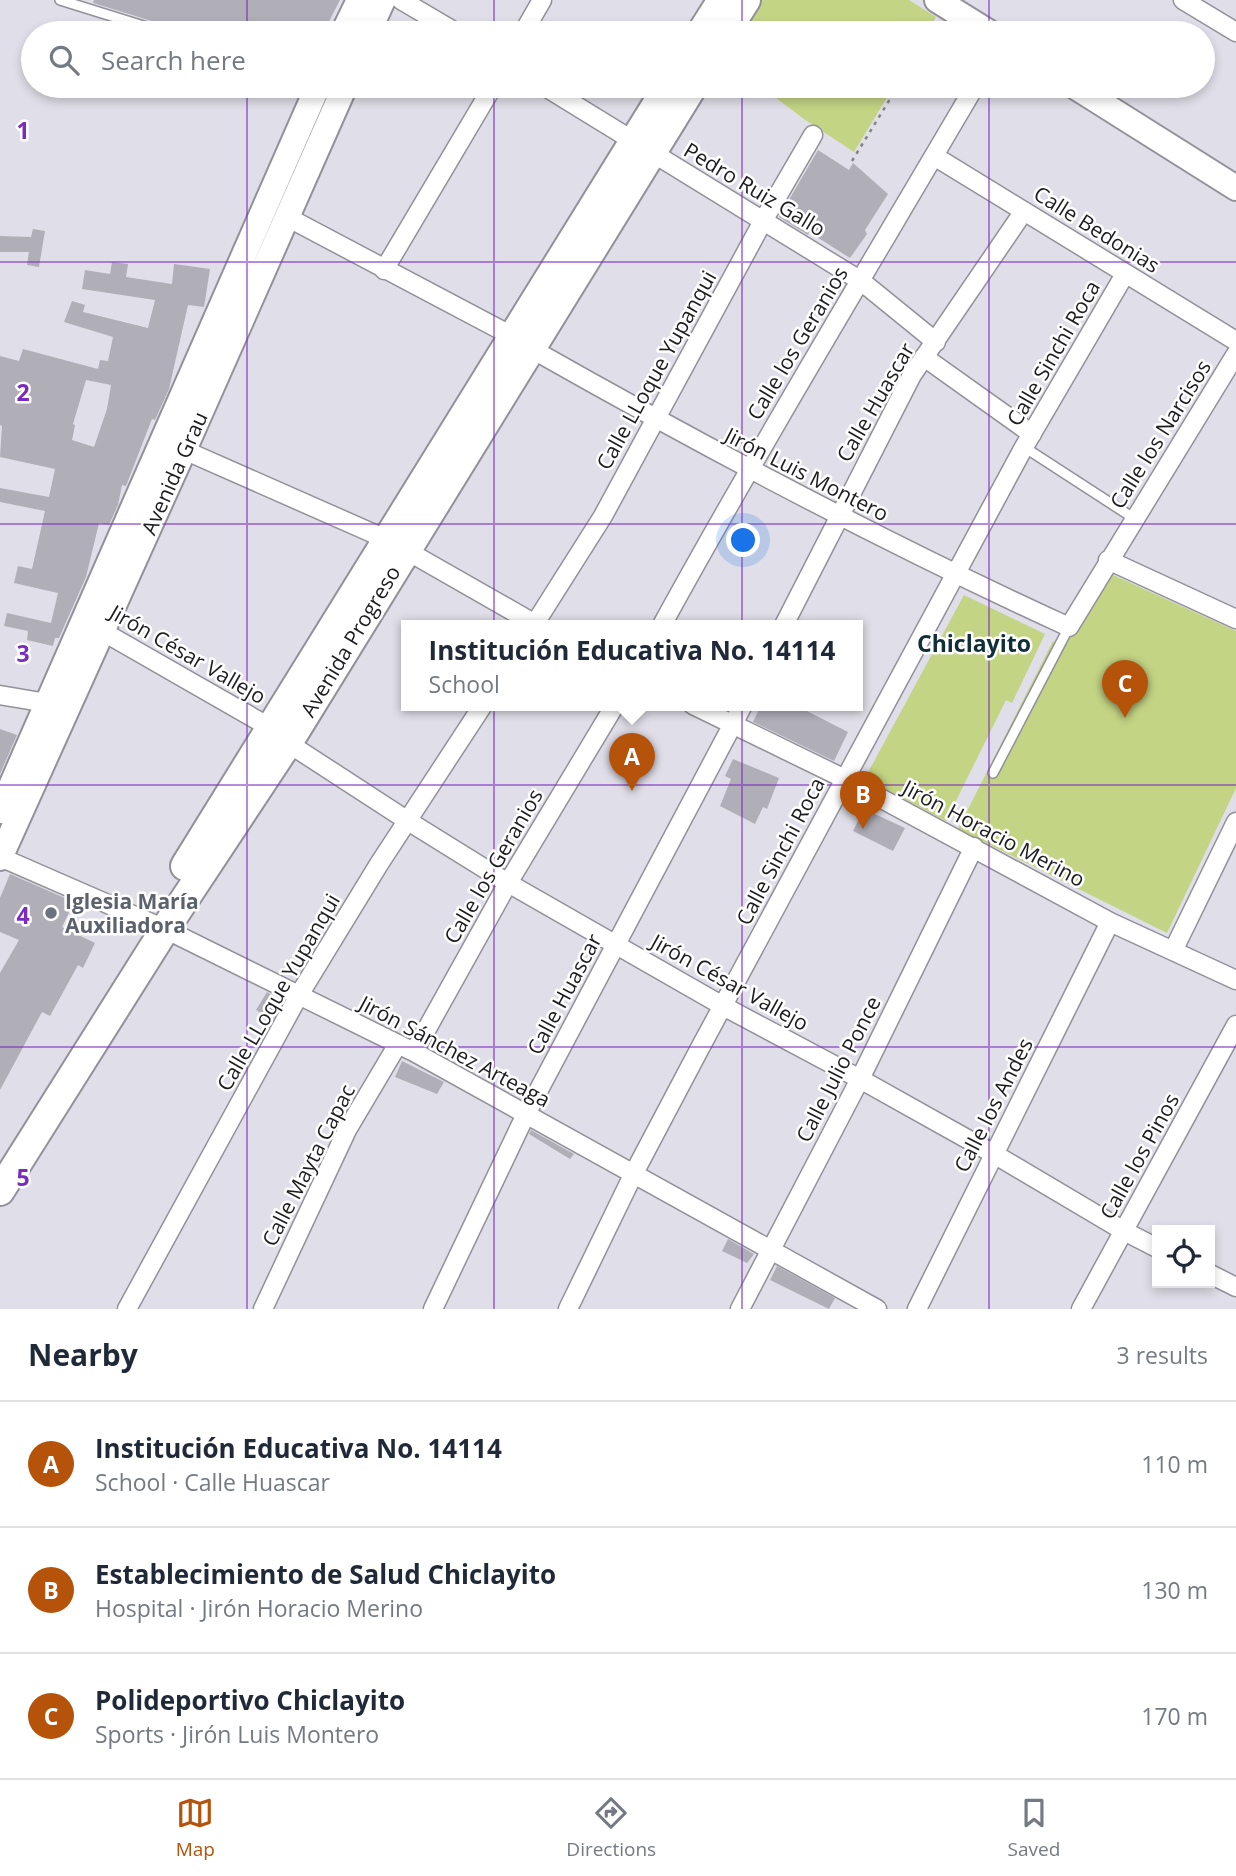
<!DOCTYPE html>
<html lang="en">
<head>
<meta charset="utf-8">
<style>
  body { margin:0; font-family:"Open Sans",sans-serif; background:#f6f6f7; color:#1f2937 }
  .controls { position:absolute; right:21px; bottom:21px; display:grid; overflow:hidden; border-radius:0px; box-shadow:0 4px 10px #0003 }
  .controls button { width:63px; height:63px; display:grid; place-items:center; padding:0; border:0; border-bottom:2px solid #e0e1e3; background:#fff; color:#1f2937; font:35px sans-serif }
  .you { position:absolute; left:744px; top:541px; width:24px; height:24px; margin:-18px; border:5px solid #fff; border-radius:50%; background:#1a73e8; box-shadow:0 0 0 10px #1a73e833 }
  .badge { display:grid; place-items:center; width:46px; height:46px; border-radius:50%; background:#b45309; color:#fff; font-size:23px; font-weight:700 }
  .pin { position:absolute; translate:-50% -58px; filter:drop-shadow(0 2px 4px #0008) }
  .pin::after { content:''; position:absolute; top:37px; width:24px; height:21px; background:inherit; clip-path:polygon(0 0,100% 0,50% 100%) }
  .popup { position:absolute; left:401px; top:620px; width:462px; height:91px; box-sizing:border-box; display:grid; place-content:center; border-radius:0px; background:#fff; filter:drop-shadow(0 2px 5px #0005); font-size:23px; white-space:nowrap; color:#747a83 }
  .popup b { font-size:26px; color:#1f2937 }
  .popup::after { content:''; position:absolute; left:50%; top:100%; margin-left:-14px; border:14px solid transparent; border-top-color:#fff }
  .list { margin:0; padding:0; list-style:none }
  h2 { display:flex; justify-content:space-between; align-items:center; height:91px; margin:0; padding:0 28px; font-size:30px }
  h2 small { font-size:23px; font-weight:400; color:#747a83 }
  .list li { display:grid; grid-template-columns:46px 1fr auto; gap:21px; align-items:center; box-sizing:border-box; height:126px; padding:0 28px; border-top:2px solid #e0e1e3 }
  .list b { display:block; font-size:26px; white-space:nowrap }
  .list p { margin:0; font-size:23px; white-space:nowrap; color:#747a83 }
  .list em { font-size:23px; font-style:normal; color:#747a83 }
  .icon { flex:none; width:38px; height:38px; fill:none; stroke:currentColor; stroke-width:2; stroke-linecap:round; stroke-linejoin:round }
  .map { position:relative; flex:none; width:1236px; height:1309px; overflow:hidden }
  .search { position:absolute; background:#fff; box-shadow:0 4px 10px #0003; left:21px; right:21px; top:21px; height:77px; display:flex; align-items:center; gap:18px; box-sizing:border-box; padding:0 24px; border-radius:38px; color:#747a83; font-size:26px }
  .sheet { height:469px; background:#fff }
  nav { display:flex; justify-content:space-around; align-items:center; box-sizing:border-box; height:98px; border-top:2px solid #e0e1e3; background:#fff; font-size:19px; color:#747a83 }
  nav a { display:grid; justify-items:center; gap:4px }
  nav .on { color:#b45309 }
  .map>svg:first-child { display:block }
</style>
</head>
<body>
<div class="map">
<svg width="1236" height="1309" viewBox="0 0 1236 1309">
  <rect width="100%" height="100%" fill="#e0dee8"/>
  <path fill="#c3d484" d="M 755,0 L 909,0 L 936,17 L 926,33 L 733,33 Z
    M 760,86 L 894,86 L 854,152 L 804,119 Z
    M 1111,574 L 1236,631 L 1236,788 L 1167,933 L 958,829 L 1053,641 L 1064,647 Z
    M 964,595 L 1045,634 L 1012,703 L 1006,700 L 946,821 L 865,778 Z"/>
  <path fill="#b0aeb7" fill-rule="evenodd" d="M 94,0 L 340,0 L 323,33 L 191,33 L 93,3 Z
    M 818,150 L 849,170 L 853,163 L 888,194 L 865,230 L 867,234 L 850,258 L 809,232 L 808,235 L 779,217 Z
    M 33,229 L 45,231 L 39,267 L 27,265 L 29,252 L 0,252 L 0,236 L 31,237 Z
    M 112,262 L 128,264 L 126,277 L 172,284 L 174,264 L 210,269 L 204,307 L 188,305 L 169,389 L 155,420 L 152,419 L 126,486 L 122,485 L 118,505 L 109,525 L 99,523 L 86,577 L 59,638 L 55,638 L 53,646 L 27,640 L 28,631 L 4,626 L 7,613 L 51,623 L 58,593 L 14,583 L 18,566 L 32,569 L 45,511 L 0,502 L 0,488 L 49,497 L 55,469 L 0,457 L 2,426 L 0,425 L 0,356 L 19,361 L 23,349 L 98,369 L 100,360 L 108,361 L 113,337 L 64,322 L 72,301 L 85,305 L 83,312 L 148,328 L 155,300 L 82,289 L 85,270 L 110,274 ZM 86,380 L 111,385 L 107,409 L 94,447 L 72,440 L 75,425 L 73,424 Z
    M 761,705 L 795,705 L 848,732 L 834,761 L 753,722 Z
    M 0,729 L 17,735 L 0,774 Z
    M 733,759 L 779,778 L 767,809 L 763,807 L 755,824 L 720,806 L 731,779 L 725,776 Z
    M 864,809 L 905,828 L 893,851 L 853,831 Z
    M 10,874 L 74,902 L 62,927 L 95,943 L 83,968 L 78,965 L 50,1016 L 42,1012 L 0,1090 L 0,973 L 19,940 L 0,932 L 0,898 Z
    M 267,992 L 281,1002 L 270,1018 L 256,1010 Z
    M 402,1061 L 444,1082 L 437,1094 L 395,1077 Z
    M 531,1130 L 574,1154 L 570,1159 L 529,1134 Z
    M 728,1239 L 754,1254 L 747,1263 L 722,1251 Z
    M 777,1266 L 835,1298 L 829,1309 L 770,1280 Z"/>
  <g fill="none" stroke-linecap="round" stroke-linejoin="round">
    <g stroke="#929099" stroke-width="12">
      <path id="lane" d="M 60,0 L 166,33
        M 1024,447 L 1135,519
        M 993,773 L 1069,627"/>
    </g>
    <g stroke="#929099" stroke-width="21">
      <path id="street" d="M 401,0 L 457,33
        M 1183,0 L 1236,32
        M 523,33 L 542,0
        M 544,86 L 861,281 L 936,342
        M 934,156 L 1236,341
        M 287,217 L 512,336
        M 384,270 L 493,86
        M 530,348 C 708,449 883,542 1069,627 L 1236,354
        M 924,357 L 1032,434
        M 175,446 L 388,540 L 537,625
        M 1108,560 L 1236,619
        M 534,625 L 603,516 L 763,221 L 813,135
        M 662,625 C 762,443 870,265 975,86
        M 784,625 L 912,375 L 1024,211
        M 93,626 L 271,728
        M 0,695 L 47,703
        M 693,705 L 845,779 L 1110,922 L 1236,980
        M 288,743 L 408,821 L 508,883 L 723,1006 L 860,1079 L 994,1154 L 1124,1231 L 1157,1248
        M 0,857 L 165,929 L 414,1052 L 877,1309
        M 1173,951 L 1236,822
        M 414,1052 L 508,883 L 615,705
        M 1210,1274 L 1236,1287
        M 127,1309 L 299,995 L 379,864 L 483,705
        M 263,1309 L 347,1130 L 398,1044
        M 433,1309 L 526,1114 L 743,705
        M 568,1309 L 634,1173 L 700,1048 L 1024,447 L 1125,274
        M 740,1309 L 860,1079 L 974,847
        M 917,1309 L 1110,922
        M 1081,1309 L 1236,1025"/>
    </g>
    <g stroke="#929099" stroke-width="28">
      <path id="secondary" d="M 937,0 L 990,33
        M 343,33 L 359,0
        M 368,33 L 383,0
        M 1074,86 L 1236,188
        M 0,811 L 318,86
        M 0,858 L 184,450 L 345,86"/>
    </g>
    <g stroke="#929099" stroke-width="32">
      <path id="primary" d="M 701,33 L 722,0
        M 725,33 L 746,0
        M 185,866 L 668,86
        M 0,1191 L 165,929 L 288,743 L 693,86"/>
    </g>
    <path stroke="#86858c" stroke-width="2.5" stroke-dasharray="3.5 5" stroke-linecap="butt" d="M 929,33 L 935,24
      M 852,161 L 898,86"/>
    <use href="#lane" stroke="#fff" stroke-width="9"/>
    <use href="#street" stroke="#fff" stroke-width="18"/>
    <use href="#secondary" stroke="#fff" stroke-width="24"/>
    <use href="#primary" stroke="#fff" stroke-width="28"/>
  </g>
  <path fill="none" stroke="#7b2cbf" stroke-width="2" stroke-opacity="0.55" d="M 247,0 L 247,33M 494,0 L 494,33M 742,0 L 742,33M 989,0 L 989,33M 247,86 L 247,1309M 494,86 L 494,1309M 742,86 L 742,1309M 989,86 L 989,1309M 0,262 L 1236,262M 0,524 L 1236,524M 0,785 L 1236,785M 0,1047 L 1236,1047"/>
  <circle fill="#6b7280" stroke="#fff" stroke-width="2.5" cx="51" cy="913" r="7"/>
  <g text-anchor="middle" dominant-baseline="central" stroke-width="5" stroke-linejoin="round" paint-order="stroke">
    <g font-size="21" fill="#1c1b1f" stroke="#fff">
      <text transform="translate(755 189) rotate(31)">Pedro Ruiz Gallo</text>
      <text transform="translate(1097 229) rotate(32)">Calle Bedonias</text>
      <text transform="translate(797 343) rotate(-59)">Calle los Geranios</text>
      <text transform="translate(1053 353) rotate(-60)">Calle Sinchi Roca</text>
      <text transform="translate(656 370) rotate(-61)">Calle LLoque Yupanqui</text>
      <text transform="translate(875 402) rotate(-60)">Calle Huascar</text>
      <text transform="translate(1160 434) rotate(-58)">Calle los Narcisos</text>
      <text transform="translate(174 473) rotate(-66)">Avenida Grau</text>
      <text transform="translate(807 474) rotate(27)">Jirón Luis Montero</text>
      <text transform="translate(350 641) rotate(-59)">Avenida Progreso</text>
      <text transform="translate(188 654) rotate(30)">Jirón César Vallejo</text>
      <text transform="translate(994 833) rotate(28)">Jirón Horacio Merino</text>
      <text transform="translate(780 851) rotate(-62)">Calle Sinchi Roca</text>
      <text transform="translate(493 866) rotate(-60)">Calle los Geranios</text>
      <text transform="translate(730 982) rotate(29)">Jirón César Vallejo</text>
      <text transform="translate(278 992) rotate(-60)">Calle LLoque Yupanqui</text>
      <text transform="translate(564 994) rotate(-62)">Calle Huascar</text>
      <text transform="translate(455 1051) rotate(28)">Jirón Sánchez Arteaga</text>
      <text transform="translate(838 1069) rotate(-63)">Calle Julio Ponce</text>
      <text transform="translate(993 1105) rotate(-63)">Calle los Andes</text>
      <text transform="translate(1139 1156) rotate(-61)">Calle los Pinos</text>
      <text transform="translate(308 1165) rotate(-63)">Calle Mayta Capac</text>
    </g>
    <g font-size="21" font-weight="bold" fill="#5b616d" stroke="#fff" text-anchor="start">
      <text x="65" y="901">Iglesia María<tspan x="65" dy="24">Auxiliadora</tspan></text>
    </g>
    <g font-size="23" font-weight="bold" fill="#102e38" stroke="#fff">
      <text x="974" y="643">Chiclayito</text>
    </g>
  </g>
  <g font-size="23" text-anchor="middle" font-weight="bold" fill="#7b2cbf" stroke="#fff" stroke-width="5" stroke-linejoin="round" paint-order="stroke">
    <text x="23" y="139">1</text>
    <text x="23" y="401">2</text>
    <text x="23" y="662">3</text>
    <text x="23" y="924">4</text>
    <text x="23" y="1186">5</text>
  </g>
</svg>
<div class="controls">
<button><svg class="icon" aria-label="locate" viewBox="0 0 24 24"><circle cx="12" cy="12" r="6"/><path d="M12 2v4M12 18v4M2 12h4M18 12h4"/></svg></button>
</div>
<div class="you"></div>
<div class="pin badge" style="left:632px;top:791px">A</div>
<div class="popup"><b>Institución Educativa No. 14114</b>School</div>
<div class="pin badge" style="left:863px;top:829px">B</div>
<div class="pin badge" style="left:1125px;top:718px">C</div>
<div class="search"><svg class="icon" aria-label="search" viewBox="0 0 24 24"><circle cx="10" cy="10" r="6"/><path d="M15 15l6 6"/></svg>Search here</div>
</div>
<section class="sheet">
<h2>Nearby<small>3 results</small></h2>
<ul class="list">
<li><span class="badge">A</span><div><b>Institución Educativa No. 14114</b><p>School · Calle Huascar</p></div><em>110 m</em></li>
<li><span class="badge">B</span><div><b>Establecimiento de Salud Chiclayito</b><p>Hospital · Jirón Horacio Merino</p></div><em>130 m</em></li>
<li><span class="badge">C</span><div><b>Polideportivo Chiclayito</b><p>Sports · Jirón Luis Montero</p></div><em>170 m</em></li>
</ul>
</section>
<nav>
<a class="on"><svg class="icon" aria-label="map" viewBox="0 0 24 24"><path d="M3 6l6-2 6 2 6-2v14l-6 2-6-2-6 2zM9 4v14M15 6v14"/></svg>Map</a>
<a><svg class="icon" aria-label="directions" viewBox="0 0 24 24"><path d="M12 3l9 9-9 9-9-9zM9 14v-3h6M13 9l2 2-2 2"/></svg>Directions</a>
<a><svg class="icon" aria-label="saved" viewBox="0 0 24 24"><path d="M7 4h10v16l-5-4-5 4z"/></svg>Saved</a>
</nav>
</body>
</html>
